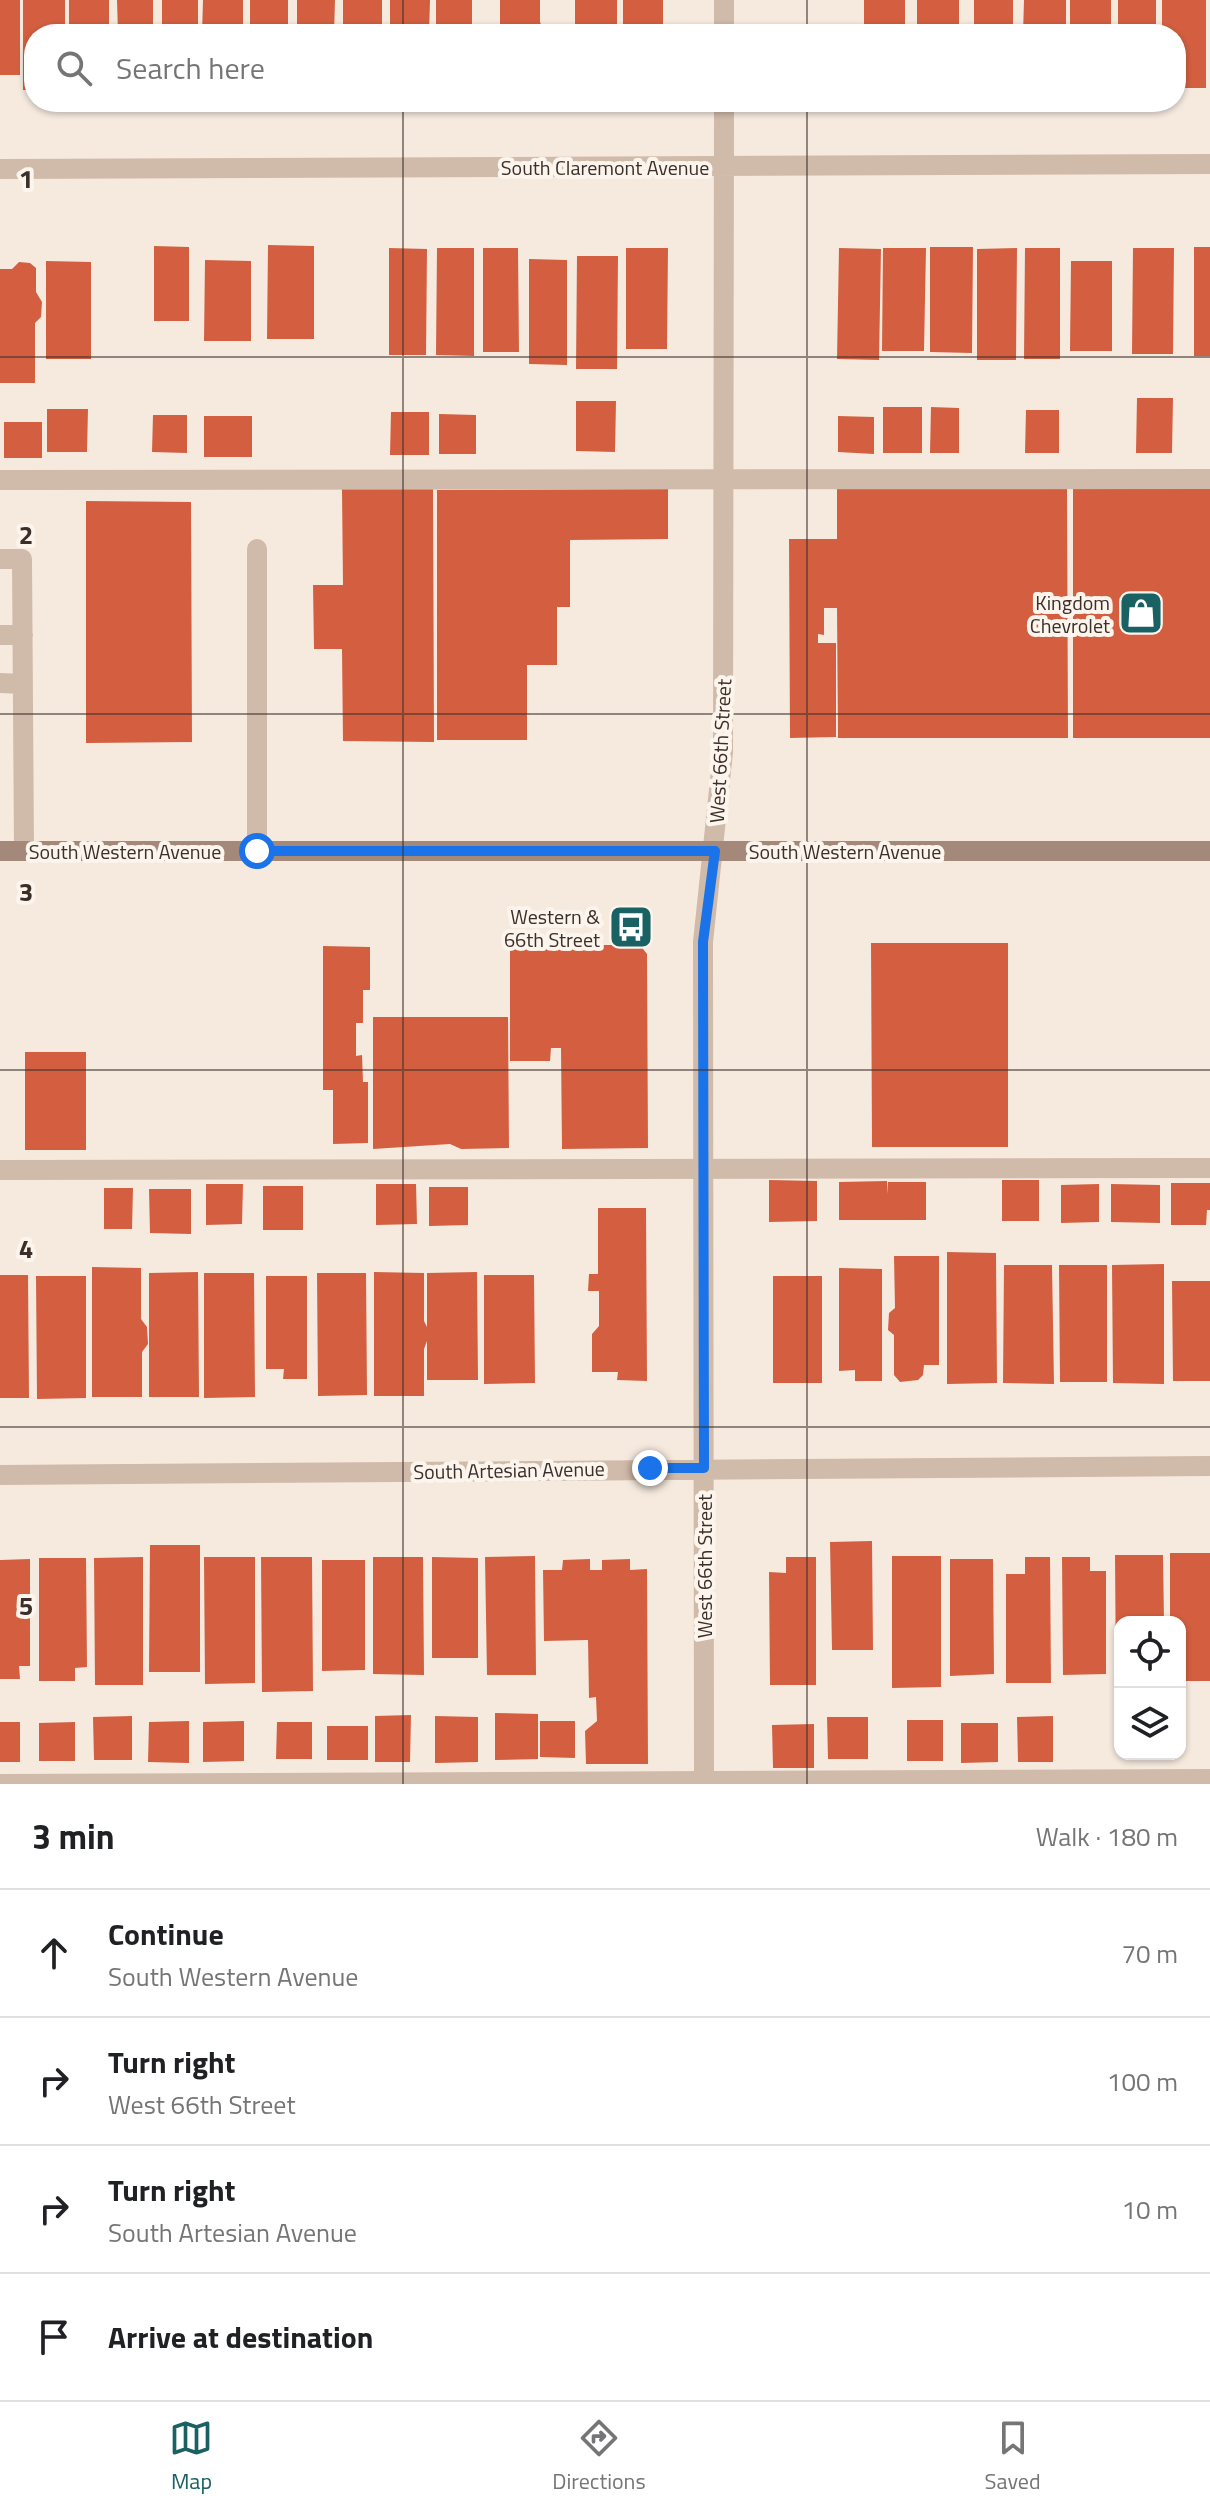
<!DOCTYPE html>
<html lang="en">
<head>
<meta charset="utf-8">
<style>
  body { margin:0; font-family:"Titillium Web",sans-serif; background:#f2f2f2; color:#202124 }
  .controls { position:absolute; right:24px; bottom:24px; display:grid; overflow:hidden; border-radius:16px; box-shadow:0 2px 6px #0004 }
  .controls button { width:72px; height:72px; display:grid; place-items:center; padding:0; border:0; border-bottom:2px solid #e0e0e0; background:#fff; color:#202124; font:40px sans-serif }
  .stop { position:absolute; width:24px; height:24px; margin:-18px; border:6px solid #1a73e8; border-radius:50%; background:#fff }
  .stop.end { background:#1a73e8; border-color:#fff; box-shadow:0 2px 8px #0008 }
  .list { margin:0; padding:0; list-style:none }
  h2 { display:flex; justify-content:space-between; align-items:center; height:104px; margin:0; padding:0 32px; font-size:34px }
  h2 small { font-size:26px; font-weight:400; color:#757577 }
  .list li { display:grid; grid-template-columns:52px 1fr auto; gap:24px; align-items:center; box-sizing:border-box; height:128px; padding:0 32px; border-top:2px solid #e0e0e0 }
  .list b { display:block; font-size:30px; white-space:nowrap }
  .list p { margin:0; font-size:26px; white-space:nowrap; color:#757577 }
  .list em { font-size:26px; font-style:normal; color:#757577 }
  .icon { flex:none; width:44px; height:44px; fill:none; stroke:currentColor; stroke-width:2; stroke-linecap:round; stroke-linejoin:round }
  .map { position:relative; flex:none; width:1210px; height:1784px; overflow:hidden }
  .search { position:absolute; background:#fff; box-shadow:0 2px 6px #0004; left:24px; right:24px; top:24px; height:88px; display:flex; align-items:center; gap:20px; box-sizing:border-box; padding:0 28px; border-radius:32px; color:#757577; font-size:30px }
  .sheet { height:616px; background:#fff }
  nav { display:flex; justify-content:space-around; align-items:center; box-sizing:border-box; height:112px; border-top:2px solid #e0e0e0; background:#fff; font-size:22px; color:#757577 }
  nav a { display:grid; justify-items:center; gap:4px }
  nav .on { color:#196163 }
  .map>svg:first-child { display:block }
</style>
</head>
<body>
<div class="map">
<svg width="1210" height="1784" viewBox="0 0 1210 1784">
  <rect width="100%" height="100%" fill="#f6eadf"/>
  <path fill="#d35f40" d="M 0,0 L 20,0 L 20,75 L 0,75 Z
    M 23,0 L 65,0 L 65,34 L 34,34 L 34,90 L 23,90 Z
    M 69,0 L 109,0 L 109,34 L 69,34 Z
    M 117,0 L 153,0 L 153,34 L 118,34 Z
    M 162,0 L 198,0 L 198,34 L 162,34 Z
    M 203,0 L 243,0 L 243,34 L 202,34 Z
    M 250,0 L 288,0 L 288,34 L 250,34 Z
    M 297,0 L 335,0 L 334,34 L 297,34 Z
    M 343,0 L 382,0 L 382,34 L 343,34 Z
    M 390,0 L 430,0 L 429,34 L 390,34 Z
    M 436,0 L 472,0 L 472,34 L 436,34 Z
    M 500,0 L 540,0 L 540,22 L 545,34 L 500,34 Z
    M 575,0 L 617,0 L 617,34 L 575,34 Z
    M 623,0 L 663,0 L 663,34 L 623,34 Z
    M 864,0 L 905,0 L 905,34 L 864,34 Z
    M 917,0 L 959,0 L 959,34 L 917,34 Z
    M 974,0 L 1013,0 L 1013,34 L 974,34 Z
    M 1024,0 L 1066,0 L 1066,34 L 1023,34 Z
    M 1070,0 L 1111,0 L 1111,34 L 1070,34 Z
    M 1118,0 L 1156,0 L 1156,34 L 1118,34 Z
    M 1162,0 L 1206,0 L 1206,88 L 1176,88 L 1176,34 L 1162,34 Z
    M 268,245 L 314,246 L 314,339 L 267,339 Z
    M 154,246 L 189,247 L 189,321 L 154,321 Z
    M 930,247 L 973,247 L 972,353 L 930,352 Z
    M 1194,247 L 1210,247 L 1210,356 L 1194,356 Z
    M 389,248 L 427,249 L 426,355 L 389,355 Z
    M 437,248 L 474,248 L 474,356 L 436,355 Z
    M 483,248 L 518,248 L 519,352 L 483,352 Z
    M 626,248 L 668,248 L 667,349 L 626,349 Z
    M 839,248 L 881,249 L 879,360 L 837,359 Z
    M 883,248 L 926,248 L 924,351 L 882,351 Z
    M 1017,248 L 1016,360 L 977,360 L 977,249 Z
    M 1025,248 L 1060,248 L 1060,359 L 1024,359 Z
    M 1133,248 L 1174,248 L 1173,354 L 1132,354 Z
    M 577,256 L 618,256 L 617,369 L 576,369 Z
    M 529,259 L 567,260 L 567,365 L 529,364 Z
    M 205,260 L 251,261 L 251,341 L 204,341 Z
    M 46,261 L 91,262 L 91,359 L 46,359 Z
    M 1071,261 L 1112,261 L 1112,351 L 1070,351 Z
    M 19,262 L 30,263 L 36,268 L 36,292 L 42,302 L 41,317 L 35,323 L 35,383 L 0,383 L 0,269 L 12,269 Z
    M 1137,398 L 1173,398 L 1172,453 L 1136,453 Z
    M 576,401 L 616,401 L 615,452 L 576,451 Z
    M 883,407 L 922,407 L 922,453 L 883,453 Z
    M 931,407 L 959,408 L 959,453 L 930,453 Z
    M 47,409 L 88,409 L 87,452 L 47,452 Z
    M 1026,410 L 1059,410 L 1059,453 L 1025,453 Z
    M 391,412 L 429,412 L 429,455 L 390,455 Z
    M 439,414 L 476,415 L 476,454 L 439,454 Z
    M 153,415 L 187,415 L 187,453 L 152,452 Z
    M 204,416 L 252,416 L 252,457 L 204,457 Z
    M 838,416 L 874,417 L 874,454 L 838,452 Z
    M 4,422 L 42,422 L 42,458 L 4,458 Z
    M 1067,486 L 1068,738 L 838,738 L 837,608 L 824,608 L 824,635 L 818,634 L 818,643 L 836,643 L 836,737 L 790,738 L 789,539 L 837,539 L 837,487 Z
    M 342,489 L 433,489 L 434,742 L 343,741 L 342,649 L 314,649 L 313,585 L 343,585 Z
    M 668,489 L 668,539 L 570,540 L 570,607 L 557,607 L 557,665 L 527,665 L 527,740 L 437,740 L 437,490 Z
    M 1073,489 L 1210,489 L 1210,738 L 1073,738 Z
    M 86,501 L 191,502 L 192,742 L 86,743 Z
    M 871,943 L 1008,943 L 1008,1147 L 872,1147 Z
    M 510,945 L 640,945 L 647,954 L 648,1148 L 562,1149 L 561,1048 L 551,1048 L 550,1061 L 510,1061 Z
    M 323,946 L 370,947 L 370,990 L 363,990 L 363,1023 L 356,1023 L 356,1056 L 362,1055 L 363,1082 L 368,1082 L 368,1143 L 333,1144 L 333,1090 L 323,1090 Z
    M 373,1017 L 508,1017 L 509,1148 L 461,1149 L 450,1144 L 373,1149 Z
    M 25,1052 L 86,1052 L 86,1150 L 25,1150 Z
    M 769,1180 L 817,1181 L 817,1221 L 769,1222 Z
    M 1002,1180 L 1039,1180 L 1039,1221 L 1002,1221 Z
    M 887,1181 L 887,1194 L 888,1182 L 926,1182 L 926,1220 L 839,1220 L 839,1182 Z
    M 1171,1183 L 1210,1183 L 1210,1210 L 1207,1210 L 1206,1225 L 1171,1225 Z
    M 206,1184 L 243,1184 L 242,1224 L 206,1225 Z
    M 376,1184 L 416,1184 L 417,1224 L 376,1225 Z
    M 1099,1184 L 1099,1222 L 1061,1223 L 1061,1185 Z
    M 1111,1184 L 1160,1185 L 1160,1223 L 1111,1222 Z
    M 263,1186 L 303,1186 L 303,1230 L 263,1230 Z
    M 429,1187 L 468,1187 L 468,1225 L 429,1226 Z
    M 104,1188 L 133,1188 L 132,1229 L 104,1229 Z
    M 149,1189 L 191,1189 L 191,1234 L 150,1233 Z
    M 598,1208 L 646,1208 L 647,1381 L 617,1380 L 618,1372 L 592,1372 L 592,1334 L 599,1326 L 599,1291 L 588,1291 L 589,1274 L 598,1274 Z
    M 947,1252 L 996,1253 L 997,1383 L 947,1384 Z
    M 894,1256 L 939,1256 L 939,1365 L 924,1365 L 923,1375 L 918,1380 L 900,1382 L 894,1375 L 894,1335 L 888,1330 L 889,1313 L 895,1308 Z
    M 1164,1264 L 1164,1384 L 1113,1383 L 1112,1265 Z
    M 1004,1265 L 1052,1265 L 1054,1384 L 1003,1383 Z
    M 1059,1265 L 1107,1265 L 1107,1382 L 1060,1382 Z
    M 92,1267 L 141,1268 L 141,1319 L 147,1327 L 148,1344 L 142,1352 L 142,1397 L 92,1397 Z
    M 839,1268 L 882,1269 L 882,1381 L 855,1381 L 855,1370 L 839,1371 Z
    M 198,1272 L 199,1397 L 149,1397 L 149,1273 Z
    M 374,1272 L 424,1273 L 424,1321 L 427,1327 L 427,1273 L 477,1272 L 478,1380 L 427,1380 L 427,1341 L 424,1349 L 424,1396 L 374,1396 Z
    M 204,1273 L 254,1273 L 255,1397 L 204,1398 Z
    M 317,1273 L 366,1273 L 367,1395 L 318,1396 Z
    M 0,1275 L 28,1275 L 29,1398 L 0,1398 Z
    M 484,1275 L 534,1275 L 535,1383 L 484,1384 Z
    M 36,1276 L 86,1276 L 86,1398 L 37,1399 Z
    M 266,1276 L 307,1276 L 307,1379 L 283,1379 L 284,1369 L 266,1369 Z
    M 773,1276 L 822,1276 L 822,1383 L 773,1383 Z
    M 1172,1281 L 1210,1281 L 1210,1381 L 1173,1381 Z
    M 872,1541 L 873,1650 L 832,1650 L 830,1542 Z
    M 150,1545 L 200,1545 L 200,1672 L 149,1672 Z
    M 1170,1553 L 1210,1553 L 1210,1681 L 1180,1681 L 1180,1622 L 1170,1622 Z
    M 1115,1555 L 1163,1555 L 1164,1622 L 1120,1622 L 1120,1685 L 1116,1685 Z
    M 535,1556 L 536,1675 L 487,1675 L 485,1557 Z
    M 892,1556 L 941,1556 L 941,1687 L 892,1688 Z
    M 143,1557 L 143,1685 L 95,1685 L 94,1558 Z
    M 204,1557 L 255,1557 L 255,1683 L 205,1684 Z
    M 261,1557 L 312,1557 L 313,1691 L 262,1692 Z
    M 373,1557 L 423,1557 L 424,1675 L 373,1674 Z
    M 432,1557 L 478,1558 L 478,1658 L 432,1658 Z
    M 786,1557 L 816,1557 L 816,1685 L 770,1685 L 769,1572 L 786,1573 Z
    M 1025,1557 L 1050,1557 L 1051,1683 L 1006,1683 L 1006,1574 L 1025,1574 Z
    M 1062,1557 L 1090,1557 L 1090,1571 L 1106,1571 L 1106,1674 L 1063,1675 Z
    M 39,1558 L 86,1558 L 87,1667 L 75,1668 L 75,1681 L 39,1681 Z
    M 30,1559 L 30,1666 L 19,1666 L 20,1679 L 0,1679 L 0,1560 Z
    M 590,1559 L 590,1570 L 602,1570 L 602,1560 L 630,1559 L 630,1570 L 647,1569 L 648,1764 L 586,1764 L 585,1731 L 597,1721 L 596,1697 L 589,1698 L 588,1640 L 544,1641 L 543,1570 L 562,1570 L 563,1560 Z
    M 950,1559 L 993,1559 L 994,1674 L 950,1676 Z
    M 322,1560 L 365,1560 L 365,1670 L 322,1671 Z
    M 495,1713 L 538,1714 L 538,1759 L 495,1760 Z
    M 411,1715 L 410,1762 L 375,1762 L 375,1716 Z
    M 132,1716 L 132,1760 L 94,1760 L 93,1717 Z
    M 435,1716 L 478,1717 L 478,1762 L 435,1763 Z
    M 1053,1716 L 1053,1762 L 1018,1762 L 1017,1717 Z
    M 827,1717 L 868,1717 L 868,1759 L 828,1759 Z
    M 907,1720 L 943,1720 L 943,1761 L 907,1761 Z
    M 189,1721 L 189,1763 L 148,1762 L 149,1722 Z
    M 244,1721 L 244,1761 L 203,1762 L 203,1722 Z
    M 540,1721 L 575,1721 L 575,1758 L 540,1757 Z
    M 0,1722 L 20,1722 L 20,1762 L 0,1762 Z
    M 75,1722 L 75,1761 L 39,1761 L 39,1723 Z
    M 277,1722 L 312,1722 L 312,1759 L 276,1759 Z
    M 961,1723 L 998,1723 L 998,1762 L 961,1763 Z
    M 814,1724 L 814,1768 L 773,1768 L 772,1725 Z
    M 327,1726 L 368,1726 L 368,1760 L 327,1760 Z
    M 1131,1754 L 1168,1754 L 1168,1757 L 1131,1757 Z"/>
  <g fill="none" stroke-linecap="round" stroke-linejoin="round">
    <path stroke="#d0baa9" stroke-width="20" d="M 0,480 L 1210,479
      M 257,549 L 257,851
      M 0,559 L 22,559 L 24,851
      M 0,635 L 23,635
      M 0,683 L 23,684
      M 0,1170 L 1210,1168
      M 0,1784 L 1210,1779"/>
    <path stroke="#d0baa9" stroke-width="20" d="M 724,0 L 724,34
      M 0,169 L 1210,164
      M 0,1475 L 1210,1466
      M 704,1784 L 703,942 L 723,752 L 724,102"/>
    <path stroke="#a4887a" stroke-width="20" d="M 0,851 L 1210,851"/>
  </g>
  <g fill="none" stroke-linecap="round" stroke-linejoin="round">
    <path stroke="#1a73e8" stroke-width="10" d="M 257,851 L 715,851 L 703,942 L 704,1468 L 650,1468"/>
  </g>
  <path fill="none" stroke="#3c2f29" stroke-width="2" stroke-opacity="0.55" d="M 403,0 L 403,34M 807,0 L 807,34M 403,102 L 403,1784M 807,102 L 807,1784M 0,357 L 1210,357M 0,714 L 1210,714M 0,1070 L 1210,1070M 0,1427 L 1210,1427"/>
  <defs>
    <g id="shop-square" transform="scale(2.3)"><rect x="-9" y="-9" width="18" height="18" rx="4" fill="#196163" stroke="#fcf5ed"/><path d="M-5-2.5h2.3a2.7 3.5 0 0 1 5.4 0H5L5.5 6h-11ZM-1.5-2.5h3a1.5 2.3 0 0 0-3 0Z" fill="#fff"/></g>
    <g id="bus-square" transform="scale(2.3)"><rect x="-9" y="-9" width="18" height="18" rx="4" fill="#196163" stroke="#fcf5ed"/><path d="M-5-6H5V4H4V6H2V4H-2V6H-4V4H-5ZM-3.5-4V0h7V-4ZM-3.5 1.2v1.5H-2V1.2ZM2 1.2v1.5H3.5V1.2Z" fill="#fff"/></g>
  </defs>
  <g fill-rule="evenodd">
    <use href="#shop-square" x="1141" y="613"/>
    <use href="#bus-square" x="631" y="927"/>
  </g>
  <g text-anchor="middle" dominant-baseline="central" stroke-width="8" stroke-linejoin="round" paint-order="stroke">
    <g font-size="20" fill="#3c2f29" stroke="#fcf5ed">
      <text x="605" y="167">South Claremont Avenue</text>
      <text transform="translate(720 751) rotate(-87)">West 66th Street</text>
      <text x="125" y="851">South Western Avenue</text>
      <text x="845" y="851">South Western Avenue</text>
      <text transform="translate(509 1470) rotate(-1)">South Artesian Avenue</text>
      <text transform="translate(704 1566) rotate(-90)">West 66th Street</text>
    </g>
    <g font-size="20" fill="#3c2f29" stroke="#fcf5ed" text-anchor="end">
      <text x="1110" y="602">Kingdom<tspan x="1110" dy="23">Chevrolet</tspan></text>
      <text x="600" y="916">Western &amp;<tspan x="600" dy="23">66th Street</tspan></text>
    </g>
  </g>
  <g font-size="26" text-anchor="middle" font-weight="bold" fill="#3c2f29" stroke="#fcf5ed" stroke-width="8" stroke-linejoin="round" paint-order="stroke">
    <text x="26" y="188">1</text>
    <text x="26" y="544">2</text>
    <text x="26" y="901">3</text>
    <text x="26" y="1258">4</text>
    <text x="26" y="1615">5</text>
  </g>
</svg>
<div class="controls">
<button><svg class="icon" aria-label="locate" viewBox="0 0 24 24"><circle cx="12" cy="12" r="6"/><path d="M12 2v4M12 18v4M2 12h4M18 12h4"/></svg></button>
<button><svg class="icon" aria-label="layers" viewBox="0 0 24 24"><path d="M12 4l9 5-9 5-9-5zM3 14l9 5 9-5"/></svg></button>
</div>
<div class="stop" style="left:257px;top:851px"></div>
<div class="stop end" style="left:650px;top:1468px"></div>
<div class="search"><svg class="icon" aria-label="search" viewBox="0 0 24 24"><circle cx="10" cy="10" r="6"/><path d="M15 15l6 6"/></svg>Search here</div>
</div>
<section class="sheet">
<h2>3 min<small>Walk · 180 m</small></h2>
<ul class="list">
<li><svg class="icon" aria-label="ahead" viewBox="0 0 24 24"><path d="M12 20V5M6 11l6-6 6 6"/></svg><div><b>Continue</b><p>South Western Avenue</p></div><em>70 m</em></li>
<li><svg class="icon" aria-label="right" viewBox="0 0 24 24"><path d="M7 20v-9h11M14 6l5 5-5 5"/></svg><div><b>Turn right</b><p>West 66th Street</p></div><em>100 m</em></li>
<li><svg class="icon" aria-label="right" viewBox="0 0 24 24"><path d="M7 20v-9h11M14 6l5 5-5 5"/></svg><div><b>Turn right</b><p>South Artesian Avenue</p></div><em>10 m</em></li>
<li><svg class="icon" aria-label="arrive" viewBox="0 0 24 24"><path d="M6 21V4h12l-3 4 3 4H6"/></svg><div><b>Arrive at destination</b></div></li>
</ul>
</section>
<nav>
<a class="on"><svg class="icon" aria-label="map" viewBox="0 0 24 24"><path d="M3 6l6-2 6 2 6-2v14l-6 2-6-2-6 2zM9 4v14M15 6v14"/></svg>Map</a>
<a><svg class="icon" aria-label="directions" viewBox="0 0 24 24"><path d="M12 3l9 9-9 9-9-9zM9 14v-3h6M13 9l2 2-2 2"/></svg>Directions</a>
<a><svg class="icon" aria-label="saved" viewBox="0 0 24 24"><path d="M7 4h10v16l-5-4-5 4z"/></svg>Saved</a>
</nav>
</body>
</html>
